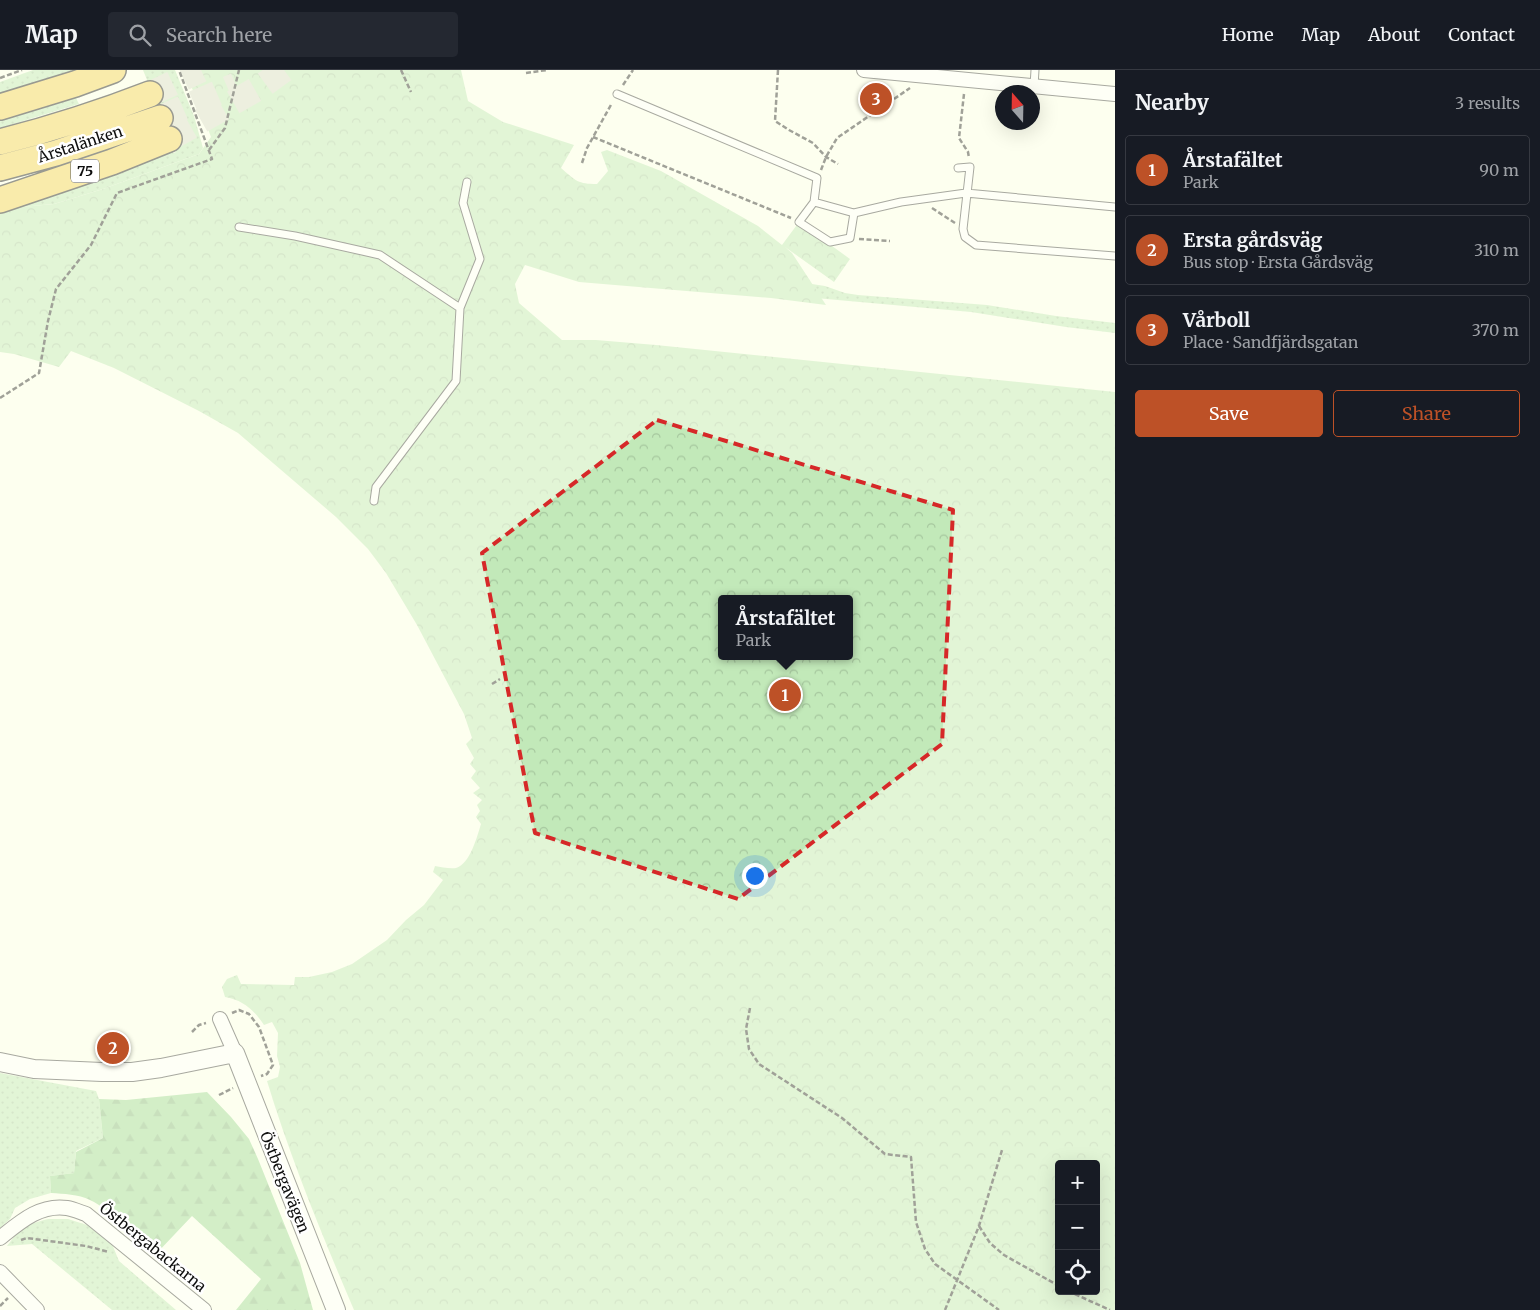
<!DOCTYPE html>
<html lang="en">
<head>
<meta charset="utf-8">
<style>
  body { margin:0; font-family:Merriweather,serif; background:#242831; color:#f1f3f6 }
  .controls { position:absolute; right:15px; bottom:15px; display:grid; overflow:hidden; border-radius:5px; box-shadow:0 5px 20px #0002 }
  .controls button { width:45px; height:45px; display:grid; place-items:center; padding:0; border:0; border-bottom:1px solid #363941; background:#171b24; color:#f1f3f6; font:25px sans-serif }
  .compass { position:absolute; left:995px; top:15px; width:45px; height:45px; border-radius:50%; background:#171b24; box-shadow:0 5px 20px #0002; rotate:340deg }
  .you { position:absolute; left:754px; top:805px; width:18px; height:18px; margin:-12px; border:4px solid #fff; border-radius:50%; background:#1a73e8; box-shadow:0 0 0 8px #1a73e833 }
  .badge { display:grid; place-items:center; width:32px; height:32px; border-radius:50%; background:#bd5127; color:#fff; font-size:16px; font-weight:700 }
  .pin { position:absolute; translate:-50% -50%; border:2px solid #fff; box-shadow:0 1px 5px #0006 }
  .popup { position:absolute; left:718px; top:525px; width:135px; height:65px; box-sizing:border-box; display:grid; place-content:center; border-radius:5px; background:#171b24; filter:drop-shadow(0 1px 4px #0005); font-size:16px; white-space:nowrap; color:#9ea1a6 }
  .popup b { font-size:19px; color:#f1f3f6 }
  .popup::after { content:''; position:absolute; left:50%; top:100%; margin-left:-10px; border:10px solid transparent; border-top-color:#171b24 }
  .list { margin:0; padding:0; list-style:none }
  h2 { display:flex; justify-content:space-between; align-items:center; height:65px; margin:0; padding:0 20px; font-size:21px }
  h2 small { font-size:16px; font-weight:400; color:#9ea1a6 }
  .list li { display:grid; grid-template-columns:32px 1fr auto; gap:15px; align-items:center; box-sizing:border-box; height:70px; margin:0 10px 10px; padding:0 10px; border:1px solid #363941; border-radius:5px }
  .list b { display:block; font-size:19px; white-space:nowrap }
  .list p { margin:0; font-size:16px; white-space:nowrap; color:#9ea1a6 }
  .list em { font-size:16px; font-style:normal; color:#9ea1a6 }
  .actions { display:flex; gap:10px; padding:15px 20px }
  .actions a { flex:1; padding:11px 0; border:1px solid #bd5127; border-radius:5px; text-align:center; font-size:18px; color:#bd5127 }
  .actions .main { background:#bd5127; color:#fff }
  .icon { flex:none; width:28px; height:28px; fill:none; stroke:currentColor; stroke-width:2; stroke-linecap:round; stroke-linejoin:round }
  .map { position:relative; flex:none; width:1115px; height:1240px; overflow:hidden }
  header { display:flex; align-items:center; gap:30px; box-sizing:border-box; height:70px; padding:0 25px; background:#171b24; border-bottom:1px solid #363941 }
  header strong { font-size:24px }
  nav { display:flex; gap:28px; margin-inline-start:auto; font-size:18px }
  .search { width:350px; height:45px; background:#242831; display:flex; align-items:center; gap:12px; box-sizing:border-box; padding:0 18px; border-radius:5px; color:#9ea1a6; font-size:19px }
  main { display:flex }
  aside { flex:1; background:#171b24 }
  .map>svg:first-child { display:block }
</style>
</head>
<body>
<header>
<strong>Map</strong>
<div class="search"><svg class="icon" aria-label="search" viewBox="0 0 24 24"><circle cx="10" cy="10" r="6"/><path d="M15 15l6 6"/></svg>Search here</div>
<nav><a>Home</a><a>Map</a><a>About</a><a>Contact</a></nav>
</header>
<main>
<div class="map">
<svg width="1115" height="1240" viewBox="0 0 1115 1240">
  <defs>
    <pattern id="grass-dots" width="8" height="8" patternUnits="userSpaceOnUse" patternTransform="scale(1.25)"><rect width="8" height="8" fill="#c2e9b9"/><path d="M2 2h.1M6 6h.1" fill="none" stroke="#a6c79e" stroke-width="1.8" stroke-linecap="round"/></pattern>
    <pattern id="forest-firs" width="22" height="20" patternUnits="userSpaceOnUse" patternTransform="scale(1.25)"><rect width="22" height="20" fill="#a0da98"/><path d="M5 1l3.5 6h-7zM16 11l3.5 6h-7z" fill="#89ba82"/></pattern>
    <pattern id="park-crowns" width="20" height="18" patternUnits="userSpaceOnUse" patternTransform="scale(1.25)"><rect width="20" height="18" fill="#c2e9b9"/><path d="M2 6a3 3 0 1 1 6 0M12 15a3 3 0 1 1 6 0" fill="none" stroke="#a6c79e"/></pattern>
  </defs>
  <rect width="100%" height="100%" fill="#fdffef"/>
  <path fill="url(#grass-dots)" d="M 33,0 L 81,0 L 0,25 L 0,12 Z
    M 143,0 L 175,0 L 194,46 L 203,78 L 199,84 L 103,119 L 54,134 L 10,138 L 172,79 L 173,83 L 176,82 Z
    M 76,28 L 79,34 L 0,58 L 0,42 L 49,29 Z
    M 766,207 L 825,216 L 845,223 L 858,225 L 987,235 L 1056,246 L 1115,253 L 1115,263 L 1066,257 L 971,242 L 793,226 Z
    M 0,1003 L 96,1021 L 99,1029 L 103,1068 L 76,1081 L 74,1103 L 50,1106 L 51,1123 L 30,1129 L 15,1138 L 10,1149 L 0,1158 Z
    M 48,1149 L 68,1149 L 87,1155 L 112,1174 L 119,1191 L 176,1240 L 112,1240 L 32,1174 L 7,1176 C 21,1157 26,1155 48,1149 Z"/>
  <path fill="url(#forest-firs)" d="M 207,1022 L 231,1047 L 249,1069 L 258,1089 L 300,1193 L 313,1240 L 236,1240 L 261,1209 L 192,1146 L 156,1184 C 137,1168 111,1140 90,1130 C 78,1124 64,1124 51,1123 L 50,1106 L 74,1103 L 76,1082 L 103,1068 L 99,1029 L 126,1030 Z"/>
  <path fill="url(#park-crowns)" fill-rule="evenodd" d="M 185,0 L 461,0 L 468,31 L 503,52 L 574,75 L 561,98 C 576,111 578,114 597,114 L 608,101 L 601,82 L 607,80 L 661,101 L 758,156 L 782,175 L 799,152 L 850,189 L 834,212 L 785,177 L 792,183 L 826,235 L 771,228 L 579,212 L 525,195 L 515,214 L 519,233 L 562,270 L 596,270 L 656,275 L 1115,322 L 1115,1240 L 354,1240 C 322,1165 291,1090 267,1011 L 278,1007 L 280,997 L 277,986 L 278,963 L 272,952 L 264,955 C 254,940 243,930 225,927 L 222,917 L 227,909 L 237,905 L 241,914 L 294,915 L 295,907 L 309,907 L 332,902 L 352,894 L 387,870 L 406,850 L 424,835 L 443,810 L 433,802 L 435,796 C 441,797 450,799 456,798 C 470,794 477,767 481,754 L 476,747 L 480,741 L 477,735 L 482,730 L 473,723 L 480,718 L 471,708 L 476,701 L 470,694 L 474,688 L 466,674 L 472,668 L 464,644 L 417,555 L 386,503 L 368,479 L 336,447 L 238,363 L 199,341 L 114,298 L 71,281 L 59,297 L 14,284 L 0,282 L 0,141 L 10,138 L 54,134 L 103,119 L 199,84 L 211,67 ZM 721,529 L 849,529 L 849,586 L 721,586 ZM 1059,1094 L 1096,1094 L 1096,1221 L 1059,1221 Z"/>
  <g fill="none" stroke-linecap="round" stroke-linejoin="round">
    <path stroke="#d9dbcd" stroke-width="25" stroke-dasharray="25 12" stroke-linecap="butt" d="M 150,24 L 201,0
      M 160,48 L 236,15
      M 169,69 L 262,16 L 284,0"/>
    <g stroke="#414141" stroke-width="9">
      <path id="service" d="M 1034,16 L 1035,0
        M 617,24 L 817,108 L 814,132 L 854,143 L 901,132 L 966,123 L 1115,137
        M 958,98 L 970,97 L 963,159 L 965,167 L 976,175 L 1115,186
        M 814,132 L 799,152 L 830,172 L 850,168 L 854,143
        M 239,157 L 295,166 L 380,185 L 460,238 L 456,311 L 376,417 L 374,431
        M 460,238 L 480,189 L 463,133 L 467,112"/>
    </g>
    <g stroke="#414141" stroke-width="16">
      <path id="minor" d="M 864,0 L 1115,24
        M 220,949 L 235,983
        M 0,1168 C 20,1152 40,1134 67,1138 C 73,1139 80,1142 86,1144 L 204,1240
        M 0,1202 L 37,1240"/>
    </g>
    <g stroke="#414141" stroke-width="20">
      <path id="tertiary" d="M 0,992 L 34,999 L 102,1002 L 132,1002 L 161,998 L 235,983 L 336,1240"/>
    </g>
    <g stroke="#1f1f1f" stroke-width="28">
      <path id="motorway" d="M 0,37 L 75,14 L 113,0
        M 0,72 C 51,59 101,43 150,24
        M 0,98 L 56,83 L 160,48
        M 0,130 L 112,92 L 169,69"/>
    </g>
    <path stroke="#303030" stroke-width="2.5" stroke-dasharray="5 2.5" stroke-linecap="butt" d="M 401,0 L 411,22
      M 778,0 L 775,51 L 789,60 L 813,73 L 826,87 L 838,94
      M 526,3 L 547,0
      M 0,8 L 22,0
      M 623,15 L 633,0
      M 964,24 L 959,68 L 968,82 L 969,88
      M 593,67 L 791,148
      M 209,80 L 225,58 L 239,0
      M 582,93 L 587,78 L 612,33
      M 821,100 L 826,87 L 837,68 L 910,18
      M 932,138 L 955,153
      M 859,169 L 890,171
      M 0,328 L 39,303 L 48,251 L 56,219 L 91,175 L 117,123 L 212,89 L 179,0
      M 492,614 L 500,609
      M 750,938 L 746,959 L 749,979 L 759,994 L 842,1048 L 885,1084 L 911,1087 L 916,1152 L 925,1179 L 935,1194 L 999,1240
      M 232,943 L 239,940 L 249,944 L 259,957 L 273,995 L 267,1004 L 261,1006
      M 192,962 L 199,955 L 206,953
      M 219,1025 L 233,1018
      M 979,1156 L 990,1173 L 1004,1185 L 1059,1216
      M 21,1170 L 27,1168 L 86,1176 L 109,1182
      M 1068,1221 L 1110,1240
      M 0,1236 L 8,1228
      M 945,1240 L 979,1156 L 1002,1080"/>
    <use href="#service" stroke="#fff" stroke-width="7"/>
    <use href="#minor" stroke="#fff" stroke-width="14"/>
    <use href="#tertiary" stroke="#fff" stroke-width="18"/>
    <use href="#motorway" stroke="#f3d259" stroke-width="25"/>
  </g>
  <path d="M0 0H1115V1240H0ZM 657,350 L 953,440 L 942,674 L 738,829 L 535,763 L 482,483 Z" fill="#fdffef" fill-opacity=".55" fill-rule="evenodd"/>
  <path fill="none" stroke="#d62828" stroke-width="4" stroke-dasharray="10 6" stroke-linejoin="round" d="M 657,350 L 953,440 L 942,674 L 738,829 L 535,763 L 482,483 Z"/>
  <g text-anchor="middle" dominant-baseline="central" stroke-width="5" stroke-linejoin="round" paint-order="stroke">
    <rect fill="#fff" stroke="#565656" stroke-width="1" x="71" y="89.5" width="28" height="23" rx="4"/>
    <g font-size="14" font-weight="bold" fill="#0e0e0e">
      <text x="85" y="101">75</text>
    </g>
    <g font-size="15" fill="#0e0e0e" stroke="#fff">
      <text transform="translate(80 74) rotate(-18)">Årstalänken</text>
      <text transform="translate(285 1112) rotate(68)">Östbergavägen</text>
      <text transform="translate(153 1177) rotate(39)">Östbergabackarna</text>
    </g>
  </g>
</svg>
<div class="controls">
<button>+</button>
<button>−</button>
<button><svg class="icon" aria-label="locate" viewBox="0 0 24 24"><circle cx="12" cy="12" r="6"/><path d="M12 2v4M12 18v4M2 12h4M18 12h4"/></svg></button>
</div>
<svg class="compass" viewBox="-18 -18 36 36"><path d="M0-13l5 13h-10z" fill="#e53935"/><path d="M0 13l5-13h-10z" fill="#9ea1a6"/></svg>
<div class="you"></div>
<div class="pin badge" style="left:785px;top:625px">1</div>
<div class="popup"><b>Årstafältet</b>Park</div>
<div class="pin badge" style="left:113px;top:978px">2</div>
<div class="pin badge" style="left:876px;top:29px">3</div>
</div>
<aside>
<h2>Nearby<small>3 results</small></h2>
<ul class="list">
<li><span class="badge">1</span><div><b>Årstafältet</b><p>Park</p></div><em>90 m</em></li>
<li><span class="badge">2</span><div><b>Ersta gårdsväg</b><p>Bus stop · Ersta Gårdsväg</p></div><em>310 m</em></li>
<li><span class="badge">3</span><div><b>Vårboll</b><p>Place · Sandfjärdsgatan</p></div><em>370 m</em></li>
</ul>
<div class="actions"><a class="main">Save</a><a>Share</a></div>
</aside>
</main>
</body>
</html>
